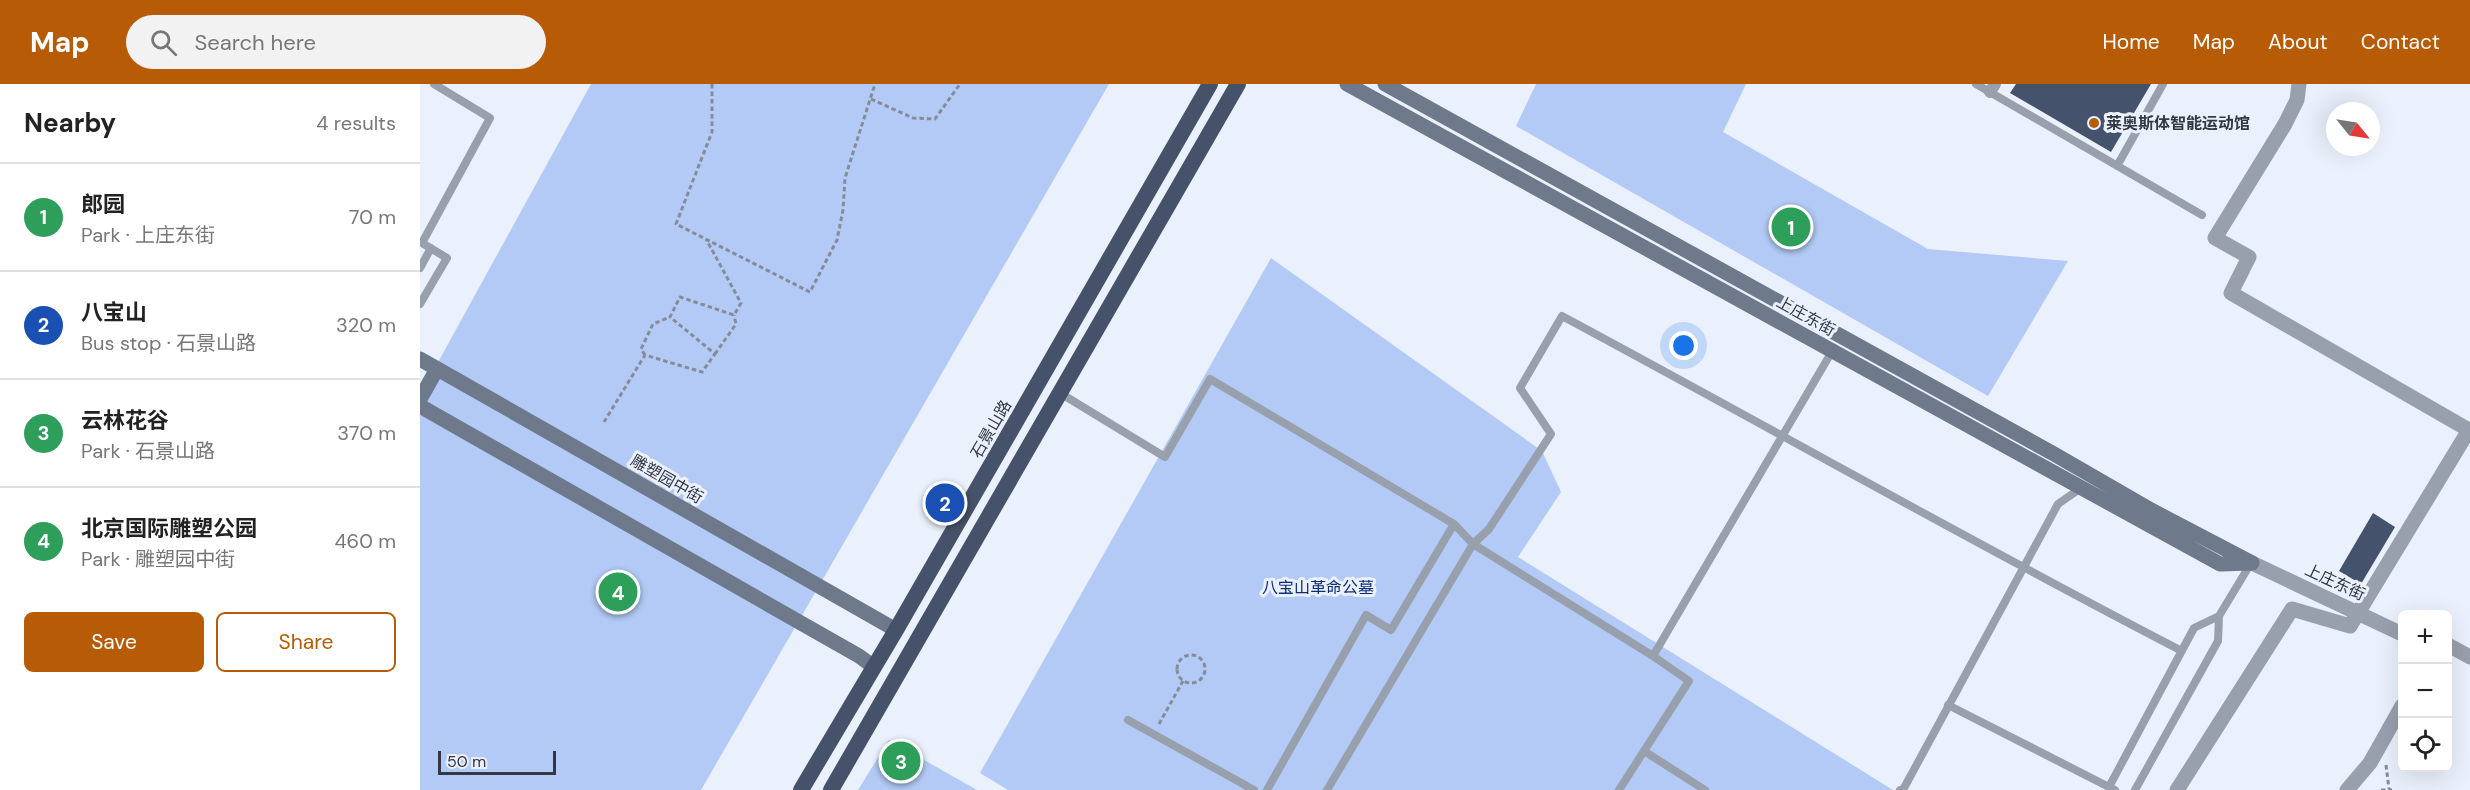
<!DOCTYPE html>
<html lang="en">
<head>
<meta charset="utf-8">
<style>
  body { margin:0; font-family:"DM Sans","Noto Sans SC",sans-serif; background:#f2f2f2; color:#222 }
  .controls { position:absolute; right:18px; bottom:18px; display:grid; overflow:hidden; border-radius:9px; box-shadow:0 6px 24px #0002 }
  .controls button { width:54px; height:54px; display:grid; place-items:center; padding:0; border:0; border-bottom:2px solid #e0e0e0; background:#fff; color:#222; font:30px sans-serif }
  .compass { position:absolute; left:1906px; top:18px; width:54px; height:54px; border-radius:50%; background:#fff; box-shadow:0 6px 24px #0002; rotate:120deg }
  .scale { position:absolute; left:18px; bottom:15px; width:118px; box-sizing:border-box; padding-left:6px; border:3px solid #323844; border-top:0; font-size:16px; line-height:21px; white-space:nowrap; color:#323844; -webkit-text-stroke:4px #eaf1fd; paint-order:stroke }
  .you { position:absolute; left:1264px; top:262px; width:21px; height:21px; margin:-15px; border:4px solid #fff; border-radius:50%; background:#1a73e8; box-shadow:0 0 0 9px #1a73e833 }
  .badge { display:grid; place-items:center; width:39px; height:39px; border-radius:50%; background:#b85b06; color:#fff; font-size:20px; font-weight:700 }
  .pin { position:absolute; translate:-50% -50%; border:3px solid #fff; box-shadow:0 2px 6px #0006 }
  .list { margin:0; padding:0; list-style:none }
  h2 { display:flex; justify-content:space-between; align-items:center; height:78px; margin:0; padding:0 24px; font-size:26px }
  h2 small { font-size:20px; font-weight:400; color:#767676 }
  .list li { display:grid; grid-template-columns:39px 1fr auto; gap:18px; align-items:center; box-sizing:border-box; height:108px; padding:0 24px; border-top:2px solid #e0e0e0 }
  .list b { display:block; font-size:22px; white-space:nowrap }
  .list p { margin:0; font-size:20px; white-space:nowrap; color:#767676 }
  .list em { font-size:20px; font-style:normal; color:#767676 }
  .actions { display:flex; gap:12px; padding:18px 24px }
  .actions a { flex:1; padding:14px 0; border:2px solid #b85b06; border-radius:9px; text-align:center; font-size:21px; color:#b85b06 }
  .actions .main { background:#b85b06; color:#fff }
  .icon { flex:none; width:33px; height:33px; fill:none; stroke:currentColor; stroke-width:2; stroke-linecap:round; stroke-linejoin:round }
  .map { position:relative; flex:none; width:2050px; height:706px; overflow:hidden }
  header { display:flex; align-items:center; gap:36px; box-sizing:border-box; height:84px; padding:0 30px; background:#b85b06; color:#fff }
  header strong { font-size:28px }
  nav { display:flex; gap:33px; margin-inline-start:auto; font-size:21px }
  .search { width:420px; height:54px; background:#f2f2f2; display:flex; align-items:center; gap:15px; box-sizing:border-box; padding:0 21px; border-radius:33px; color:#767676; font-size:22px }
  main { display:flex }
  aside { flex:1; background:#fff }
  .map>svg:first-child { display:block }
</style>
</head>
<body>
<header>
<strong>Map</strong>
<div class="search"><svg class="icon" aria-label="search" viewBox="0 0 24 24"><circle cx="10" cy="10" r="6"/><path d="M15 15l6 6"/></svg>Search here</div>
<nav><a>Home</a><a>Map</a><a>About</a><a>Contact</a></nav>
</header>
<main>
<aside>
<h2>Nearby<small>4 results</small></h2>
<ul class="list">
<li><span class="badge" style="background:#2e9e5b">1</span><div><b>郎园</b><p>Park · 上庄东街</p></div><em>70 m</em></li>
<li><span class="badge" style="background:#1a4fb4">2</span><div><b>八宝山</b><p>Bus stop · 石景山路</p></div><em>320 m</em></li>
<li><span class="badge" style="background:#2e9e5b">3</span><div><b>云林花谷</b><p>Park · 石景山路</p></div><em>370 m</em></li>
<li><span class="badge" style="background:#2e9e5b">4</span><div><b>北京国际雕塑公园</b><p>Park · 雕塑园中街</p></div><em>460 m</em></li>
</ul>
<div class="actions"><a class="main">Save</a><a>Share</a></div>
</aside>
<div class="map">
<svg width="2050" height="706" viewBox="0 0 2050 706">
  <rect width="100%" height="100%" fill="#eaf1fd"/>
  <path fill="#b2caf5" d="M 171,0 L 689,0 L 281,706 L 0,706 L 0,311 Z
    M 1116,0 L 1326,0 L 1303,48 L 1508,165 L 1648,177 L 1568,312 L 1096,42 Z
    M 851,174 L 1122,367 L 1141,408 L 1098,473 L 1473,706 L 588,706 L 560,689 Z
    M 469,656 L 557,706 L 438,706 Z"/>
  <path fill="#44526c" d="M 1596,0 L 1731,0 L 1691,68 L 1590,9 Z
    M 1953,429 L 1975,443 L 1941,500 L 1919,487 Z"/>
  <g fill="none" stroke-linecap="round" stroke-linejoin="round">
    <path stroke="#858c98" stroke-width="3" stroke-dasharray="4.5 3" stroke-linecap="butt" d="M 292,0 L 292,48 L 256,140 L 390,208 L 417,156 L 423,126 L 425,94 L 455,0
      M 451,15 L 493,34 L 515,35 L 540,0
      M 295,270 L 316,240 L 314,231
      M 225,271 L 221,265 L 233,240 L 250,233
      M 184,338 L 225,271 L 282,288 L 295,270 L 250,233 L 260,213 L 314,231 L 321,219 L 286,155
      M757 585a14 14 0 1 1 28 0a14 14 0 1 1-28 0Z
      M 739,640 L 763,597
      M 1966,681 L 1969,705
      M 1961,706 L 1972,706"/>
    <path stroke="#99a0ad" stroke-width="8" d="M 1556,0 L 1782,131
      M 1697,82 L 1743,0
      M 0,184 L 11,164
      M 0,220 L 27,174 L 2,159 L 70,34 L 14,0
      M 640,309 L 745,373 L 790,295 L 1034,440
      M 1233,572 L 1053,460 L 1069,445 L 1131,350 L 1100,304 L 1142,232 C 1349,343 1553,459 1762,567
      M 1528,621 L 1689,703
      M 708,636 L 834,706
      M 1224,667 L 1285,706
      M 847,706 L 946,531 L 971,546 L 1034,440 L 1053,460 L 907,706
      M 1199,706 L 1269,597 L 1233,572 L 1414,264
      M 1480,706 L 1484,704 L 1638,420 L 1661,404
      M 1695,706 L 1689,703 L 1774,544 L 1799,532
      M 1715,706 L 1798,557 L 1799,532 L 1831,479"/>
    <path stroke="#99a0ad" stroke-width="12" d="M 1570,8 L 1575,0"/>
    <path stroke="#99a0ad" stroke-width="15" d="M 1832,479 L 1982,550
      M 2028,561 L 2050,573
      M 1757,706 L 1872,525 L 1930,542 L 2049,346 L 1811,209 L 1829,173 L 1795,154 L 1865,40 L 1877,16 L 1879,0
      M 1927,706 L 1950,679 L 1982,622"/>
    <path stroke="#6f798c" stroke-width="15" d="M 927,0 L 1800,480 L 1832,479 L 1731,426 L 1634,370 L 965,0
      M 0,275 L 476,546
      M 0,315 L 17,285
      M 0,322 L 439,572 L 454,583"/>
    <path stroke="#46526a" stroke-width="16" d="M 381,706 L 476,546 L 790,0
      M 411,706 L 818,0"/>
  </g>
  <circle fill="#b85b06" stroke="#eaf1fd" stroke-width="2" cx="1674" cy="39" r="6"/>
  <g text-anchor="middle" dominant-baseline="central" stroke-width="6" stroke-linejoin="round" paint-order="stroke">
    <g font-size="16" font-weight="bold" fill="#323844" stroke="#eaf1fd" text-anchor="start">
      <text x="1686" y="39">莱奥斯体智能运动馆</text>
    </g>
    <g font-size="16" fill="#323844" stroke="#eaf1fd">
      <text transform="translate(1386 232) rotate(29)">上庄东街</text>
      <text transform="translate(571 345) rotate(-60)">石景山路</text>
      <text transform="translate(247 395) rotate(30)">雕塑园中街</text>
      <text transform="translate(1915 498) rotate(25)">上庄东街</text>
    </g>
    <g font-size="16" fill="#0c2e77" stroke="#eaf1fd">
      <text x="898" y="503">八宝山革命公墓</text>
    </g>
  </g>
</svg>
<div class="controls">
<button>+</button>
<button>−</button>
<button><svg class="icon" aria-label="locate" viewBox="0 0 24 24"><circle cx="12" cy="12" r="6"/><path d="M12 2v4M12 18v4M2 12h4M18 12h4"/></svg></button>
</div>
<svg class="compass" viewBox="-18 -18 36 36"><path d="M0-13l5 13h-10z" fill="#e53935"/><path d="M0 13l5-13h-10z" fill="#767676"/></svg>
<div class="scale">50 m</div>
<div class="you"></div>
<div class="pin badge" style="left:1371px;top:143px;background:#2e9e5b">1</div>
<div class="pin badge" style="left:525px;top:419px;background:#1a4fb4">2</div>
<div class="pin badge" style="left:481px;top:677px;background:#2e9e5b">3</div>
<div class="pin badge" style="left:198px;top:508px;background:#2e9e5b">4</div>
</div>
</main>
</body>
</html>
